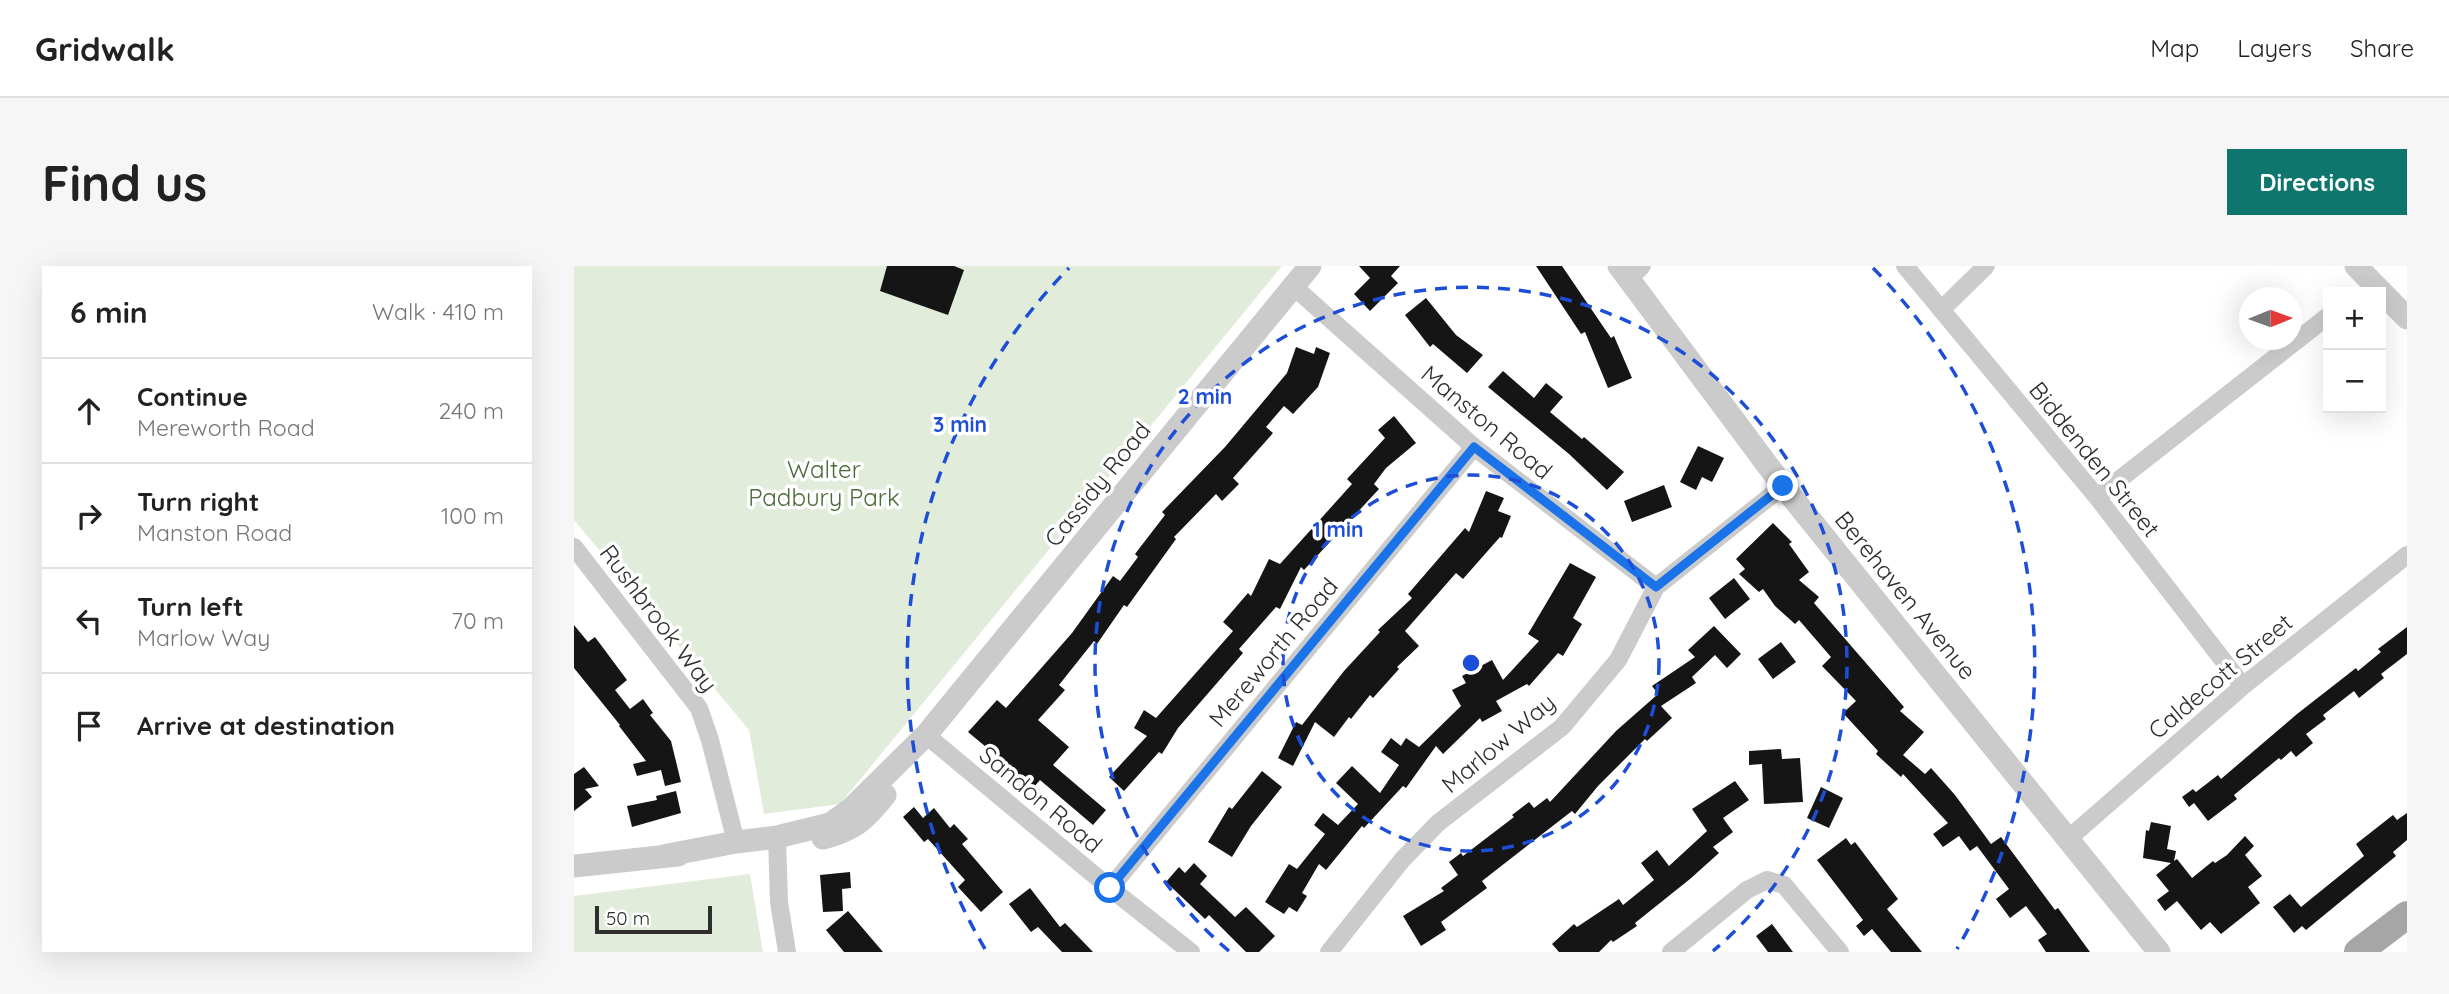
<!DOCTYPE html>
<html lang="en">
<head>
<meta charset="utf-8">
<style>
  body { margin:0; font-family:Quicksand,sans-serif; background:#f6f6f6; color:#222 }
  .controls { position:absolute; right:21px; top:21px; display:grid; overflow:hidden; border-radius:0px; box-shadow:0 7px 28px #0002 }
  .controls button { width:63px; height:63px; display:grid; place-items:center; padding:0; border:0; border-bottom:2px solid #e0e0e0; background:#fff; color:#222; font:35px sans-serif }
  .compass { position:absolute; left:1665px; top:21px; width:63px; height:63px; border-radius:50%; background:#fff; box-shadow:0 7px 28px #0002; rotate:89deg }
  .scale { position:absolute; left:21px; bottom:18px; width:117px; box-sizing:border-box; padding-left:7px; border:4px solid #2e2e2e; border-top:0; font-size:19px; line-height:24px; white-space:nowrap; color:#2e2e2e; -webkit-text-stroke:5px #fff; paint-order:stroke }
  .stop { position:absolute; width:21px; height:21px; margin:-16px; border:5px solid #1a73e8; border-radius:50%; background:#fff }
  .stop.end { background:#1a73e8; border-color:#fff; box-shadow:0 2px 7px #0008 }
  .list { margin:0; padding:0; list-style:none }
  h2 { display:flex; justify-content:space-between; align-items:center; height:91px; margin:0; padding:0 28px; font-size:30px }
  h2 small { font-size:23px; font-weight:400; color:#767676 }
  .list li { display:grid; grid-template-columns:46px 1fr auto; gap:21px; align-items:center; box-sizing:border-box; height:105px; padding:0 28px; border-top:2px solid #e0e0e0 }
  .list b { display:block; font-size:26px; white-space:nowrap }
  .list p { margin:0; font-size:23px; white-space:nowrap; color:#767676 }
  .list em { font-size:23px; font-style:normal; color:#767676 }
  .icon { flex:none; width:38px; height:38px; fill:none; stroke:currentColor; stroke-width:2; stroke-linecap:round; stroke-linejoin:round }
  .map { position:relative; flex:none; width:1833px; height:686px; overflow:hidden; border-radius:0px }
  header { display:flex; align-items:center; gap:42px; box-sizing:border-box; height:98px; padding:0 35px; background:#fff; border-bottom:2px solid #e0e0e0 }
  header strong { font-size:33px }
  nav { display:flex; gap:38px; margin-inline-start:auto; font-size:24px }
  .intro { display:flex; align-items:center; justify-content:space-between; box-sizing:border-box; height:168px; padding:0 42px }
  h1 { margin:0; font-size:49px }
  .button { padding:18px 32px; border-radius:0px; background:#0f766e; color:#fff; font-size:24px; font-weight:700 }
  main { display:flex; gap:42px; padding:0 42px }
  aside { flex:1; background:#fff; border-radius:0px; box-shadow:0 7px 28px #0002 }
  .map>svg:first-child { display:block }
</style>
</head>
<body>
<header>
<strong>Gridwalk</strong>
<nav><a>Map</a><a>Layers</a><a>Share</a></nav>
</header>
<div class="intro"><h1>Find us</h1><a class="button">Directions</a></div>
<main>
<aside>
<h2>6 min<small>Walk · 410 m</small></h2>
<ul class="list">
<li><svg class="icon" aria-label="ahead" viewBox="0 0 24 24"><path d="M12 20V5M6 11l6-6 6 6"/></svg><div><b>Continue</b><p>Mereworth Road</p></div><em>240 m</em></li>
<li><svg class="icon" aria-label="right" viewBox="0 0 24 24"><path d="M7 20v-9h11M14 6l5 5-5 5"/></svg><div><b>Turn right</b><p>Manston Road</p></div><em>100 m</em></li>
<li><svg class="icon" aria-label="left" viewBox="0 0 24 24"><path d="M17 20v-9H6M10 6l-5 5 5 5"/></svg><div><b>Turn left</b><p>Marlow Way</p></div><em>70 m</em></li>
<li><svg class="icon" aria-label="arrive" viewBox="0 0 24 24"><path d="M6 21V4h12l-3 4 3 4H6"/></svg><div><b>Arrive at destination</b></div></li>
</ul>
</aside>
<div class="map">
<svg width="1833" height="686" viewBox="0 0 1833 686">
  <rect width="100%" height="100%" fill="#fff"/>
  <path fill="#e2ecda" d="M 0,0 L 708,0 L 266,538 L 190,548 L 175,464 L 0,254 Z
    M 176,608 L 189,686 L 0,686 L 0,630 Z"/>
  <path fill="#151515" d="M 313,0 L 380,0 L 390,4 L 374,49 L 306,25 Z
    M 785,0 L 826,0 L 817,10 L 824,17 L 796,45 L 780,28 L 796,12 Z
    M 962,0 L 988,0 L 1037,72 L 1040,70 L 1058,112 L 1034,122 L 1011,66 L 1007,68 Z
    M 852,32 L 882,69 L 909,89 L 893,107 L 859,78 L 856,81 L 831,49 Z
    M 722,81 L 740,88 L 742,81 L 756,87 L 744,121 L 719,148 L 710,140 L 692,161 L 699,167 L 659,212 L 665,218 L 648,235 L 642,228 L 600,271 L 602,273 L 553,341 L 550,339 L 523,378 L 520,375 L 485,419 L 491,424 L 464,454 L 495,481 L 479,499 L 532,544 L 519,559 L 466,514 L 460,521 L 394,466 L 423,434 L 432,442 L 498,367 L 539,310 L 546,315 L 564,291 L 561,288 L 591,249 L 588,246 L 651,181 L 713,107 Z
    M 929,105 L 960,132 L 972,117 L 989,131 L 976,146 L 1008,173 L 1010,171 L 1050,206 L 1033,224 L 995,188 L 914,121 Z
    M 820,150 L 842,177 L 812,202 L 800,218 L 805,223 L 730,304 L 727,301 L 706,343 L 702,341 L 665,383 L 669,387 L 604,462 L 588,488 L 585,486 L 550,525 L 535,511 L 573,470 L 560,462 L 570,444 L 582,452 L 659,365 L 649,356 L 674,327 L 677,330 L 695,293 L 706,298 L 778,218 L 773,213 L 811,172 L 804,164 Z
    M 1124,180 L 1150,192 L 1138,216 L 1128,211 L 1122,224 L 1106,216 Z
    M 1090,219 L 1098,241 L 1058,256 L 1050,235 Z
    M 912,225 L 930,232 L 924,245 L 937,250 L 928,272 L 926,271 L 889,313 L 882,307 L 831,365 L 845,380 L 823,401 L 825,403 L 799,432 L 796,429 L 777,453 L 775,451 L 760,471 L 741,456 L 719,500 L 704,492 L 722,456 L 728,459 L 770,405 L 806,366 L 804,364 L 838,332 L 834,328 L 891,262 L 895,266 Z
    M 1199,257 L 1218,276 L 1215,278 L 1235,306 L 1225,314 L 1245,331 L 1240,337 L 1330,441 L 1326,445 L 1350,466 L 1329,489 L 1351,508 L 1357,502 L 1381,529 L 1417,578 L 1427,571 L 1481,644 L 1484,642 L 1516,686 L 1472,686 L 1464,674 L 1473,668 L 1452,640 L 1436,652 L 1422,633 L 1435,623 L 1403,580 L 1396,585 L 1385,570 L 1369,581 L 1359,568 L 1374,557 L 1329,508 L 1327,511 L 1302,488 L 1304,485 L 1269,447 L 1282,435 L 1248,400 L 1257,391 L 1225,354 L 1221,358 L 1201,340 L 1189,323 L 1185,326 L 1165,308 L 1171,303 L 1162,293 Z
    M 996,297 L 1022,311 L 999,352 L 1008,358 L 989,390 L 984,387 L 955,420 L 953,418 L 922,435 L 928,445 L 908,456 L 906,452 L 869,488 L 862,480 L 832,522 L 829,520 L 790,562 L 788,560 L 752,604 L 745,598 L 728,627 L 733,630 L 723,646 L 715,641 L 710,648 L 691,636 L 715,598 L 723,603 L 751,568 L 740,559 L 749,547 L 764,559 L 784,538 L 762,517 L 778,500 L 806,527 L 825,499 L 807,486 L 817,472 L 827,480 L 832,472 L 845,481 L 887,440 L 878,424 L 892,417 L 888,410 L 918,394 L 929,414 L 965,375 L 954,368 Z
    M 1160,312 L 1176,333 L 1151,353 L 1135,332 Z
    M 0,359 L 14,376 L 21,371 L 53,414 L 41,424 L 56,443 L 69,433 L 79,447 L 76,449 L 97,475 L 107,516 L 91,520 L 87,504 L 63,510 L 59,498 L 72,495 L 45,460 L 46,459 L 0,402 Z
    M 1140,360 L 1167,388 L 1153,402 L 1141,389 L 1118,411 L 1122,417 L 1087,440 L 1098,452 L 1073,475 L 1071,473 L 1024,520 L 1001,548 L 998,545 L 908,615 L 913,622 L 867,656 L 872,664 L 847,680 L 829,650 L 870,625 L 867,622 L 884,609 L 875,596 L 887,587 L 889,590 L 940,551 L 938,549 L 955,536 L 960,542 L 973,532 L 976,536 L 1042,465 L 1084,428 L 1078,420 L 1121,391 L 1114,384 Z
    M 1833,361 L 1833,388 L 1807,408 L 1810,412 L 1785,432 L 1780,425 L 1749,449 L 1752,453 L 1732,468 L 1739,477 L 1722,491 L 1717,485 L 1707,494 L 1705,492 L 1660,529 L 1663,533 L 1634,555 L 1620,537 L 1615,541 L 1608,531 L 1619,523 L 1622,526 L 1644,509 L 1647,513 L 1723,448 L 1782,402 L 1784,405 L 1807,386 L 1804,383 Z
    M 1207,376 L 1222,396 L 1199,413 L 1184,393 Z
    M 1207,483 L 1208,493 L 1226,492 L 1229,536 L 1190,538 L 1188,498 L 1175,499 L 1175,485 Z
    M 10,501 L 25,520 L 11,523 L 18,531 L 0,545 L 0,508 Z
    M 688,505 L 708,521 L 677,560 L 658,591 L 634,576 L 655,541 L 658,543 Z
    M 1161,515 L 1175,534 L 1149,552 L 1159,566 L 1139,581 L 1145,587 L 1116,613 L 1061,657 L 1063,660 L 1039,676 L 1037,674 L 1025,686 L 985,686 L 978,678 L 1000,658 L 1003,661 L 1045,633 L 1049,639 L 1080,614 L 1067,597 L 1083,584 L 1095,600 L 1133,565 L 1118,543 Z
    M 1247,521 L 1269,532 L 1255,562 L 1233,552 Z
    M 102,525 L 107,547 L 58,561 L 53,540 L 83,534 L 82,530 Z
    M 340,541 L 349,552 L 360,542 L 376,562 L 380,558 L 394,573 L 388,578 L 429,626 L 407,646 L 384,621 L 391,614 L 354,573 L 350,576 L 329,551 Z
    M 1833,547 L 1833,574 L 1819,586 L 1822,590 L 1732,664 L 1728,660 L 1720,667 L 1699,641 L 1716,628 L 1727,641 L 1790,590 L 1782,578 L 1819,549 L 1823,554 Z
    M 1577,556 L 1597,560 L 1593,583 L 1602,585 L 1600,595 L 1603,593 L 1618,612 L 1639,595 L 1641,597 L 1653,589 L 1671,570 L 1680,580 L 1671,589 L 1688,610 L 1674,621 L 1686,637 L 1647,668 L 1636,656 L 1627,664 L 1603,635 L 1591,645 L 1583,634 L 1595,625 L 1582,609 L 1597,597 L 1569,592 L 1572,564 L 1575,565 Z
    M 1272,572 L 1277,579 L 1281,576 L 1324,633 L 1313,643 L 1348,686 L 1317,686 L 1298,663 L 1290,670 L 1282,660 L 1289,654 L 1243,594 Z
    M 620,597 L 633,610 L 626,618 L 661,651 L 672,641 L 701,670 L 685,686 L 672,686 L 635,649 L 631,653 L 592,616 L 605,601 L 611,607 Z
    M 276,606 L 277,622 L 268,623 L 269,645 L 249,646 L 246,609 Z
    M 456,622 L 486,661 L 491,657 L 519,686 L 488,686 L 464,661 L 457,666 L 435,638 Z
    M 274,645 L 309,686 L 270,686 L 252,664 Z
    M 1198,658 L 1219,686 L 1194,686 L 1182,670 Z"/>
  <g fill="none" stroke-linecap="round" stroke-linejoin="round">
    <path stroke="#cbcbcb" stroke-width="18" d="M 1331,0 L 1523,231 L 1669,420
      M 1055,13 L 1068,0
      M 719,20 L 900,181 L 1082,321
      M 1367,44 L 1412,0
      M 1523,231 L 1754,50
      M 0,281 L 125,442 L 136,474 L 162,576
      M 352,469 L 536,622 L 617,686
      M 203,571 L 205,636 L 213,686
      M 1494,573 L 1669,420 L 1833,289
      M 536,622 L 900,181
      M 755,686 L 828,594 L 864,557 L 988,461 L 1044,394 L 1082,321 L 1209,220
      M 1097,686 L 1173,624 L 1193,614 L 1210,619 L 1266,686"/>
    <path stroke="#cbcbcb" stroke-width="23" d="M 1045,0 L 1209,220 L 1585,686
      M 1782,0 L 1833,52
      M 249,572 C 280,564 291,554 311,529
      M 89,590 L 162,576 L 203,571 L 256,558 L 277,543 L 352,469 L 736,0
      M 0,600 L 104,589"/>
    <path stroke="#a6a6a6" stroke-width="28" d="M 1784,686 L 1833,649"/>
  </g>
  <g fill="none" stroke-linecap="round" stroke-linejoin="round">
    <path stroke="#1a73e8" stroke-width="9" d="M 536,622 L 900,181 L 1082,321 L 1209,220"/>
  </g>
  <g fill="none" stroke="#1d4ed8" stroke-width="3.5" stroke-dasharray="12 9">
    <circle cx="897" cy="397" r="188"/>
    <path d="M655 685A376 376 0 1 1 1139 685"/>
    <path d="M411 683A564 564 0 0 1 495 2M1299 2A564 564 0 0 1 1383 683"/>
  </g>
  <g text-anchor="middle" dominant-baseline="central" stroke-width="7" stroke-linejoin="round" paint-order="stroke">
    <g font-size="24" fill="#2e2e2e" stroke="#fff">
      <text transform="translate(913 156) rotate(40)">Manston Road</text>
      <text transform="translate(1521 193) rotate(51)">Biddenden Street</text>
      <text transform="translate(523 218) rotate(-51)">Cassidy Road</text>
      <text transform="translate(1332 329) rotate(51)">Berehaven Avenue</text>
      <text transform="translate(85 352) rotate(53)">Rushbrook Way</text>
      <text transform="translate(699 386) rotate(-50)">Mereworth Road</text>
      <text transform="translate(1646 410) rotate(-40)">Caldecott Street</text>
      <text transform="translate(924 477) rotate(-40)">Marlow Way</text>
      <text transform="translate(467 533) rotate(40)">Sandon Road</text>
    </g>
    <g font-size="24" fill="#4c6b39" stroke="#fff">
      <text x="250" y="203">Walter<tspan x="250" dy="28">Padbury Park</tspan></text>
    </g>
  </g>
  <circle cx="897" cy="397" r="10" fill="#1d4ed8" stroke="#fff" stroke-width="3.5"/>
  <g font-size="21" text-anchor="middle" font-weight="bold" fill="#1d4ed8" stroke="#fff" stroke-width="7" stroke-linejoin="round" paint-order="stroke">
    <text x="631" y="138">2 min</text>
    <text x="386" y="166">3 min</text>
    <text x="764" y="271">1 min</text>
  </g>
</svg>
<div class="controls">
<button>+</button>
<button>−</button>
</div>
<svg class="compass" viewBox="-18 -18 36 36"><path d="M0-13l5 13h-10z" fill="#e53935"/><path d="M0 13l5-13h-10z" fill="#767676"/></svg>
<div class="scale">50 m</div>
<div class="stop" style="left:536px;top:622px"></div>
<div class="stop end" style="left:1209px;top:220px"></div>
</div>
</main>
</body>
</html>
